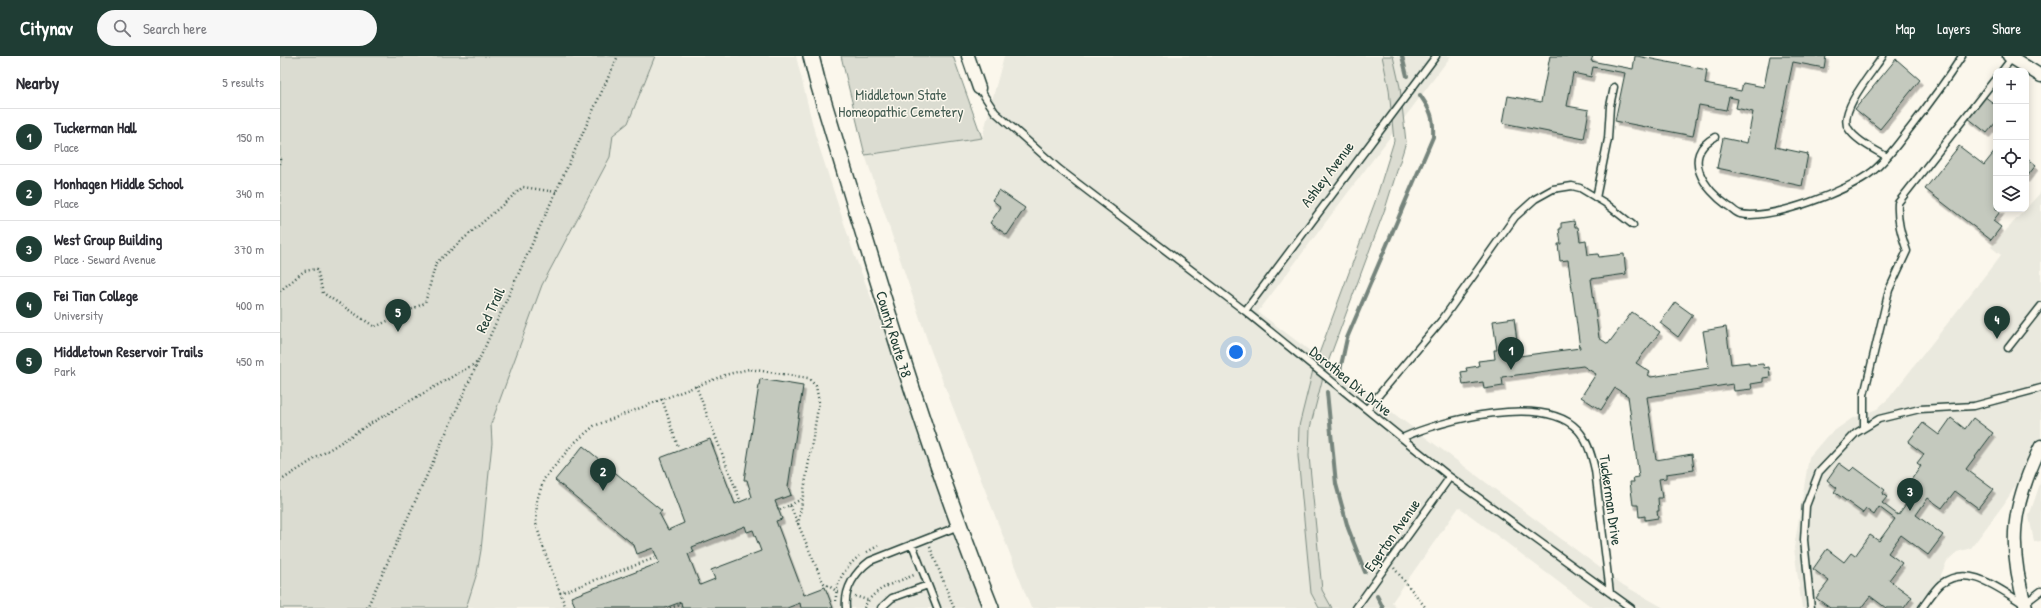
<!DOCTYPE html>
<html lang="en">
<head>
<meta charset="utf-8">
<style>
  body { margin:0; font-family:"Patrick Hand",sans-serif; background:#f7f7f7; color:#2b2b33 }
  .controls { position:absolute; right:12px; top:12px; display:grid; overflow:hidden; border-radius:8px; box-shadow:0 2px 10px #0003 }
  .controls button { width:36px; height:36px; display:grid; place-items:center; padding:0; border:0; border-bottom:1px solid #e1e1e2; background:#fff; color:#2b2b33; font:20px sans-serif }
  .you { position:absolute; left:956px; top:296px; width:14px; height:14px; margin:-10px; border:3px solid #fff; border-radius:50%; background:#1a73e8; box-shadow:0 0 0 6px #1a73e833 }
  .badge { display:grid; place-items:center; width:26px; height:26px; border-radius:50%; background:#1f3d34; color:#fff; font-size:13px; font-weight:700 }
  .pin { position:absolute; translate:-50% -33px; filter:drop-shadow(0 1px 2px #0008) }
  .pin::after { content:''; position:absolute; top:21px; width:14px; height:12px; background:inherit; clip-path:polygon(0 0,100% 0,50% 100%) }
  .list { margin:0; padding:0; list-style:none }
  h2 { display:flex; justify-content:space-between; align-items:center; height:52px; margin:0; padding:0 16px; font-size:17px }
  h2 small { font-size:13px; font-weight:400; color:#7c7c81 }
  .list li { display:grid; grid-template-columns:26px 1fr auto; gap:12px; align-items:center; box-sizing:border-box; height:56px; padding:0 16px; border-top:1px solid #e1e1e2 }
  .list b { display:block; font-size:15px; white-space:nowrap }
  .list p { margin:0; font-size:13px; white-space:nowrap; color:#7c7c81 }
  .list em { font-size:13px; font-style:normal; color:#7c7c81 }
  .icon { flex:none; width:22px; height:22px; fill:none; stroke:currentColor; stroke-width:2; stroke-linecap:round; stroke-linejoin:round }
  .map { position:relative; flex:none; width:1761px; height:552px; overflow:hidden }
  header { display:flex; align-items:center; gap:24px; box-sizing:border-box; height:56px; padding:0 20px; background:#1f3d34; color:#fff }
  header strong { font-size:19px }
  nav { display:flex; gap:22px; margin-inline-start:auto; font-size:14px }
  .search { width:280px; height:36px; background:#f7f7f7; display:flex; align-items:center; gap:10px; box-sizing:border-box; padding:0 14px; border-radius:22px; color:#7c7c81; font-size:15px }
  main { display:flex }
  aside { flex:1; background:#fff }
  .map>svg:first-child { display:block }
</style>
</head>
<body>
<header>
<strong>Citynav</strong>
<div class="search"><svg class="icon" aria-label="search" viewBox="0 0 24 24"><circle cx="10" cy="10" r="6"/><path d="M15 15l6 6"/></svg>Search here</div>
<nav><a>Map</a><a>Layers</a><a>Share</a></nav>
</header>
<main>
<aside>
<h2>Nearby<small>5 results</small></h2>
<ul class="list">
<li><span class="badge">1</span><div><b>Tuckerman Hall</b><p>Place</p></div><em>150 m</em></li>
<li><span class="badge">2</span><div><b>Monhagen Middle School</b><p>Place</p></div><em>340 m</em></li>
<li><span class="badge">3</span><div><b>West Group Building</b><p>Place · Seward Avenue</p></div><em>370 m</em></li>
<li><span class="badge">4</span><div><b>Fei Tian College</b><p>University</p></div><em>400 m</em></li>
<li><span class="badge">5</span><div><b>Middletown Reservoir Trails</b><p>Park</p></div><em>450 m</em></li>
</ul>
</aside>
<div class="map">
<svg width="1761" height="552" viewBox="0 0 1761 552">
  <defs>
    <filter id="shadow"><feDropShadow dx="2.5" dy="4.5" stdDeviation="0" flood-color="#0004"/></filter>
  </defs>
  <rect width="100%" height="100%" fill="#fbf7ec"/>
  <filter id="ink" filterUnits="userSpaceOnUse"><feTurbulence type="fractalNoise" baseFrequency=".025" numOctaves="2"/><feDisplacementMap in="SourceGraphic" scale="8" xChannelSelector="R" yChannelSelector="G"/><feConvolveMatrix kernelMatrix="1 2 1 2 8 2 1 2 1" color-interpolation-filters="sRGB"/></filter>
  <g filter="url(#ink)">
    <path fill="#eae9de" d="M 357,0 L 516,0 L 535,78 L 574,198 L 712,552 L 114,552 Z
      M 724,0 L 1171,0 L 978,256 L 1343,529 L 1384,552 L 1313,552 L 1179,451 L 1112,546 L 1116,552 L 751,552 L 651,295 L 585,99 L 702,82 Z
      M 1761,136 L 1761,390 L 1724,448 L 1691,492 L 1677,496 L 1667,505 L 1661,519 L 1661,532 L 1646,552 L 1522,552 L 1514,492 L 1529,401 L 1547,380 L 1571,363 L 1597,353 L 1609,342 L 1721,199 L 1711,191 Z
      M 1761,425 L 1761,485 L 1754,486 L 1749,460 Z"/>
    <path fill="#dbdcd1" stroke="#7d8c82" d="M 0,0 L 375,0 L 348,67 L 333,79 L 330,101 L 262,229 L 211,368 L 212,387 L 201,494 L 197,517 L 186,552 L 0,552 Z
      M 561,0 L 673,0 L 702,82 L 585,99 Z
      M 1102,0 L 1113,0 L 1120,31 L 1126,86 L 1106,150 L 1044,317 L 1030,372 L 1029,400 L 1042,534 L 1052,552 L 1039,552 L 1031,537 L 1018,400 L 1019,370 L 1033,314 L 1095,146 L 1114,85 L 1109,33 Z"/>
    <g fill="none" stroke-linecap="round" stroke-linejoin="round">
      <path stroke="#74847b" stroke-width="4" d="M 1122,0 L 1127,20
        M 1059,319 L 1067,282 L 1153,81 C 1154,61 1151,55 1140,39
        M 1047,336 L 1056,428 L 1068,472 L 1085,516
        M 1097,540 L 1103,552"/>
    </g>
    <path fill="#c4c9be" stroke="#1f3d34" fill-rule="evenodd" filter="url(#shadow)" d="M 1270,0 L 1313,0 L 1311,5 L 1353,13 L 1355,0 L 1357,0 L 1427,14 L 1425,28 L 1461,35 L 1463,27 L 1484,31 L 1490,0 L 1546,0 L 1544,12 L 1513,6 L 1495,91 L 1528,98 L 1522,130 L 1437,112 L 1443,82 L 1467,87 L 1473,56 L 1456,52 L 1458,43 L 1449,41 L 1446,54 L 1419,49 L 1413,80 L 1335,65 L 1345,17 L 1313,11 L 1311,21 L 1293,17 L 1287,50 L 1309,54 L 1304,83 L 1223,67 L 1228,40 L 1261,46 Z
      M 1616,3 L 1640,24 L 1600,73 L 1575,53 Z
      M 1704,40 L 1716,49 L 1716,66 L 1707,77 L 1688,62 Z
      M 1679,90 L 1704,109 L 1716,94 L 1716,153 L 1722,153 L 1713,165 L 1721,171 L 1711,184 L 1645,133 Z
      M 1746,101 L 1756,109 L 1746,122 Z
      M 719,134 L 745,152 L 727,179 L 710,167 L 721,151 L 712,144 Z
      M 1294,165 L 1295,171 L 1298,171 L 1300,185 L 1306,184 L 1308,199 L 1318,198 L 1319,201 L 1344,198 L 1346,218 L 1311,223 L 1319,282 L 1328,288 L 1352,256 L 1380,276 L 1356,307 L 1370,316 L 1368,319 L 1371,321 L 1429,312 L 1423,275 L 1446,271 L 1451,308 L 1469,306 L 1469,309 L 1483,308 L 1484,312 L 1489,311 L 1490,321 L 1483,322 L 1483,326 L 1471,328 L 1472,333 L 1454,335 L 1453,328 L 1367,341 L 1376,404 L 1412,398 L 1414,414 L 1386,418 L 1386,422 L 1379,423 L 1382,442 L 1378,442 L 1379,455 L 1377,455 L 1378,462 L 1365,464 L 1365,460 L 1359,461 L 1358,449 L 1353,449 L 1350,426 L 1354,426 L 1353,422 L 1359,421 L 1348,340 L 1335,332 L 1321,354 L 1301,341 L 1316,318 L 1303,310 L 1222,321 L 1223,330 L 1204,333 L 1203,326 L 1183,329 L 1181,316 L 1187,315 L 1186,312 L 1199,310 L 1198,305 L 1215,303 L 1214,294 L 1217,294 L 1213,265 L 1234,262 L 1239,300 L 1300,292 L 1288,204 L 1280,205 L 1278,188 L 1281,188 L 1279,173 L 1281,173 L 1281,167 Z
      M 1395,246 L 1413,259 L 1398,281 L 1380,267 Z
      M 480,323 L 523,330 L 508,431 L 511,439 L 495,445 L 502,463 L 496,465 L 524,539 L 545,531 L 553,552 L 521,552 L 520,547 L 507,552 L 402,552 L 401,546 L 385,552 L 296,552 L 291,541 L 379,507 L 373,492 L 357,498 L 354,489 L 275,424 L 303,390 L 382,455 L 379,457 L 388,474 L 404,467 L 380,402 L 430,383 L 455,448 L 472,441 L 467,424 L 464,424 ZM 465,470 L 467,476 L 473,474 L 481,495 L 431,514 L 435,523 L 420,529 L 408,498 L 414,496 L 412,491 Z
      M 1671,362 L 1685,373 L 1693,362 L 1713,377 L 1686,413 L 1713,433 L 1698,452 L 1675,435 L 1662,452 L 1648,442 L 1636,459 L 1663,479 L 1648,499 L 1621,479 L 1608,497 L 1622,507 L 1609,524 L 1632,541 L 1624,552 L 1606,552 L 1590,540 L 1581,552 L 1550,552 L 1536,542 L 1549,525 L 1533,513 L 1547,493 L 1564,506 L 1571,497 L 1575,500 L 1590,479 L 1599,485 L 1615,463 L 1599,451 L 1594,459 L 1586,453 L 1583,457 L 1554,436 L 1557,432 L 1547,424 L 1559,407 L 1570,415 L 1574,411 L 1605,434 L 1602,438 L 1607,441 L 1602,447 L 1618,459 L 1634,437 L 1626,431 L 1641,410 L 1637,407 L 1644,398 L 1628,386 L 1643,367 L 1659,379 Z"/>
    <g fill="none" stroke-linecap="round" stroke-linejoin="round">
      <g stroke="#1f3d34" stroke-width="9">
        <path id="service" d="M 1603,0 C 1594,14 1558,55 1568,72 C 1576,85 1594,93 1607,101
          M 1722,15 L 1732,2
          M 699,32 L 715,56 L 779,113 L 965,255 L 1170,421 L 1351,552
          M 1435,81 C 1400,100 1425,134 1448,150 C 1452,152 1456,157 1460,158 C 1493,164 1568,135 1593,115 C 1608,103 1619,86 1631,71 C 1649,48 1666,25 1682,0
          M 1316,142 L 1328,83 L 1330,50 L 1334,31
          M 965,255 L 1156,0
          M 1728,292 L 1761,250
          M 1087,353 L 1162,264 L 1235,161 L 1255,143 L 1273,133 L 1292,130 L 1300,132 L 1325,147 L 1353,169
          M 1584,372 L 1584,339 L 1609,234 L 1627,195 C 1621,178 1617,165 1618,147 L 1716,22
          M 1122,382 C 1161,364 1265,337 1298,374 C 1308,385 1312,400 1315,414 L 1330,537
          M 632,488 L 657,552
          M 566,552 C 564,533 575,516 590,505 L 679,470
          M 601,552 L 612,542 L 648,529
          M 1076,552 L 1170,421
          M 1531,552 L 1524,484 L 1526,450 L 1539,416 L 1576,377 L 1599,363 L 1640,353 L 1694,350 L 1761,332
          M 1642,552 C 1648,544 1654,534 1661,528 C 1689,507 1719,533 1744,548 L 1761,535"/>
      </g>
      <g stroke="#1f3d34" stroke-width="15">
        <path id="minor" d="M 688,0 L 699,32
          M 1729,0 L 1761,20
          M 1746,552 C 1727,488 1732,449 1761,390"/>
      </g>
      <g stroke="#1f3d34" stroke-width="18">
        <path id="tertiary" d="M 531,0 L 537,24 C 591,202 642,380 711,552"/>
      </g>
      <path stroke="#1f3d34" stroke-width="2.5" stroke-dasharray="1 3" stroke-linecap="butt" d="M 0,103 L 0,108
        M 0,235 L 24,215 L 37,213 L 43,237 L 95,271 L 145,247 L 156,207 L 243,131 L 276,136
        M 416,330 L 460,444
        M 382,343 L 398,391
        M 0,425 L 88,369 L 198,306 L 338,0
        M 510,449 L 522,443
        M 500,454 L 510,449 L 541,522 L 544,527 L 558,536
        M 650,491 L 674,552
        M 587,496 L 598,490
        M 1114,512 L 1146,552
        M 280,537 L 375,502
        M 575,540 L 587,544
        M 556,545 C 555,526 565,512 579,500
        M 87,552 L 198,306
        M 286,552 L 264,494 L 256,468 L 257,444 L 264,423 L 293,388 L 314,370 L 445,319 L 469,313 L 528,322 L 536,330 L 539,346 L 518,469
        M 390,552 L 400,549
        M 584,552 C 593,532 615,527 634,519"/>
      <use href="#service" stroke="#fbf7ec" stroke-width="6"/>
      <use href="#minor" stroke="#fbf7ec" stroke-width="12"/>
      <use href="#tertiary" stroke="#fbf7ec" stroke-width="15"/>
    </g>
  </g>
  <g text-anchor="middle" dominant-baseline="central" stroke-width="3" stroke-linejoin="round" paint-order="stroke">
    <g font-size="15" fill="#455d53" stroke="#fbf7ec">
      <text x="621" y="38">Middletown State<tspan x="621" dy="17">Homeopathic Cemetery</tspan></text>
    </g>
    <g font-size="15" fill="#1f3d34" stroke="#fbf7ec">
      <text transform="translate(1047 118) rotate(-53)">Ashley Avenue</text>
      <text transform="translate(210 254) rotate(-65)">Red Trail</text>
      <text transform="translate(614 278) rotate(73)">County Route 78</text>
      <text transform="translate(1071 325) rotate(39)">Dorothea Dix Drive</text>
      <text transform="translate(1331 444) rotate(82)">Tuckerman Drive</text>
      <text transform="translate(1112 479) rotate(-55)">Egerton Avenue</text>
    </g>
  </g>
</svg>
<div class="controls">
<button>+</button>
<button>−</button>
<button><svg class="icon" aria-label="locate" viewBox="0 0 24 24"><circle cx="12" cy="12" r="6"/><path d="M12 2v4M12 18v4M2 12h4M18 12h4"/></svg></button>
<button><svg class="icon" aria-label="layers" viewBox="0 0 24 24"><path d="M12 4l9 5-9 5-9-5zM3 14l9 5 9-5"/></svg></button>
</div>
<div class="you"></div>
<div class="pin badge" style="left:1231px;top:314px">1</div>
<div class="pin badge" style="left:323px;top:435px">2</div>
<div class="pin badge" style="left:1630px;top:455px">3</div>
<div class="pin badge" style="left:1717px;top:283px">4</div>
<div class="pin badge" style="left:118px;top:276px">5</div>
</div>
</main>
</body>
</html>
